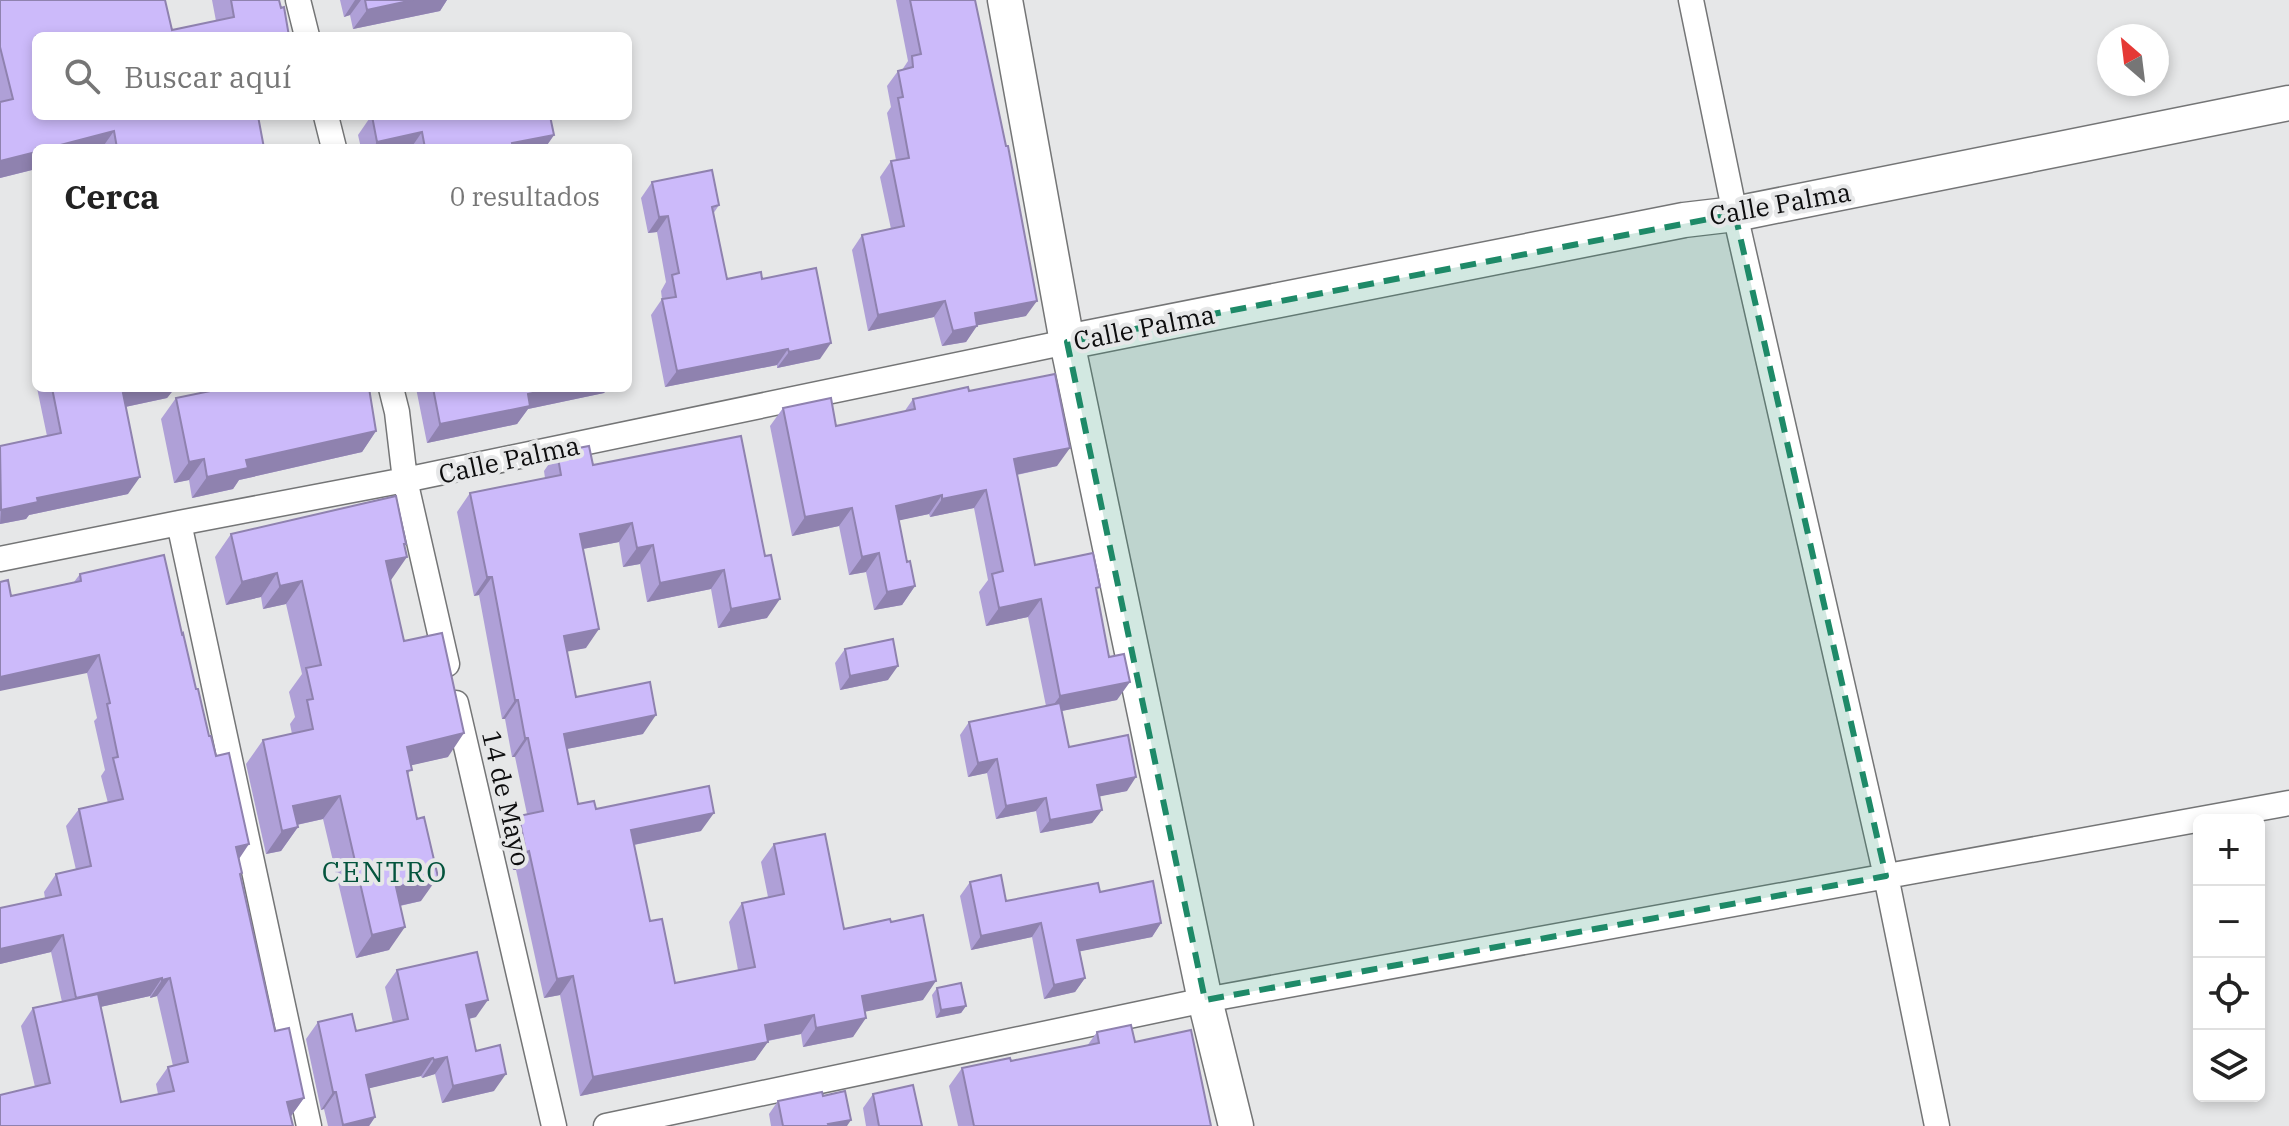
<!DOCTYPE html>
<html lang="es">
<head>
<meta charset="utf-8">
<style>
  body { margin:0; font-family:"IBM Plex Serif",serif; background:#f6f6f6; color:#222 }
  .controls { position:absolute; right:24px; bottom:24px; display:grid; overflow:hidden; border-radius:12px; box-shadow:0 4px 12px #0003 }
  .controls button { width:72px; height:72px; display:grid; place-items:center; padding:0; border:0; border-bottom:2px solid #e0e0e0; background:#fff; color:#222; font:40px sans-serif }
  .compass { position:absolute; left:2097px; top:24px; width:72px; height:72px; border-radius:50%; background:#fff; box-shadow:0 4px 12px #0003; rotate:332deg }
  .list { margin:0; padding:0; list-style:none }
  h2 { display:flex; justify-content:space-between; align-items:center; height:104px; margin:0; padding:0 32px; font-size:34px }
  h2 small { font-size:26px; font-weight:400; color:#767676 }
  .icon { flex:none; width:44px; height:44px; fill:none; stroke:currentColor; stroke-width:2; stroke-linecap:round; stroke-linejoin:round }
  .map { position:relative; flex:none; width:2289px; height:1126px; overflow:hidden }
  .search { position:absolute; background:#fff; box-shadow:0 4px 12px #0003; left:32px; top:32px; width:600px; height:88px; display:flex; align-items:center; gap:20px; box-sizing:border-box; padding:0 28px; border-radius:12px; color:#767676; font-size:30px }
  .panel { position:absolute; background:#fff; box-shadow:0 4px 12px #0003; left:32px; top:144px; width:600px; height:248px; border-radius:12px }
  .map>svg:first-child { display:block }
</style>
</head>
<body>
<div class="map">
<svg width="2289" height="1126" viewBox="0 0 2289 1126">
  <rect width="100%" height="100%" fill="#e6e7e8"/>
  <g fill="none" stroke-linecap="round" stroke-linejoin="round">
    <g stroke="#747576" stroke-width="27">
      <path id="street" d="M 298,0 L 307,36
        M 1691,0 L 1735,214 L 1886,876 L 1937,1126
        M 326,116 L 334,148
        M 391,388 L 397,412 L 405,480 L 447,664
        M 179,523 L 309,1126
        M 0,559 L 179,523 L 405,480 L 1067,342
        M 456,703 L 554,1126
        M 606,1126 L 1205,1000 L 2289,803"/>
    </g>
    <g stroke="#747576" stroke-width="37">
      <path id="secondary" d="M 1005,0 L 1067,342 L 1205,1000 L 1236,1126
        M 1067,342 L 1684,220 L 1735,214 L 2289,103"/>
    </g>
    <use href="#street" stroke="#fff" stroke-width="24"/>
    <use href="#secondary" stroke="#fff" stroke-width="34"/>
  </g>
  <path fill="#afa0d7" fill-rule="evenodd" d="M 0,0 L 172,30 L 216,21 L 212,0 L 279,0 L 36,116 L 267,116 L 258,118 L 264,148 L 36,148 L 36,169 L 0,178 Z
    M 340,0 L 447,0 L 440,11 L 353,29 L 350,15 L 344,17 Z
    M 896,0 L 975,0 L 1026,316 L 977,325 L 966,342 L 942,346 L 934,317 L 868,331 L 852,250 L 862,235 L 891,229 L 880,177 L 891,161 L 896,160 L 887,113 L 891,107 L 887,86 L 898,71 L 902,70 L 908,61 Z
    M 369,116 L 509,116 L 554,135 L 545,148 L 361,148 L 358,135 L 369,119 Z
    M 652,182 L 719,205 L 713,214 L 727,279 L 762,279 L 820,359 L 777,368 L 777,365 L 665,387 L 651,315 L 662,299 L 661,291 L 666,282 L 657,232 L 648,233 L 641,198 Z
    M 37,388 L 175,388 L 167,398 L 125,407 L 128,494 L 29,515 L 26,519 L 0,524 L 0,446 L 47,436 Z
    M 217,388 L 369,388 L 376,431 L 362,452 L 239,480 L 233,489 L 192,498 L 189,480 L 174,483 L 161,419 L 176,398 L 217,389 Z
    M 416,388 L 608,388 L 604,393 L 528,409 L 517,424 L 427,443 Z
    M 969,391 L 1057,466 L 1017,475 L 1035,565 L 1097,592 L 1117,700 L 1061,711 L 1069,747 L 1127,791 L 1099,796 L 1102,810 L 1092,823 L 1040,833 L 1036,811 L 996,819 L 987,773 L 968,777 L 960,735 L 969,722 L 1046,706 L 1028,617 L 986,626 L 979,592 L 988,580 L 974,508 L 930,517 L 929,514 L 899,520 L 907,562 L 915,586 L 902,605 L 874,610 L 866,572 L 849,575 L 839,526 L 792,536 L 770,426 L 783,408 L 836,426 L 904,412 L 913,399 Z
    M 741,436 L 767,618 L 718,628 L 711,589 L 647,602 L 640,564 L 623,567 L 619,542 L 583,549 L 586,648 L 567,651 L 576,697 L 643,734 L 567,749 L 578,804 L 701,831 L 634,845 L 650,921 L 675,983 L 738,970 L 729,922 L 742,903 L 768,897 L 761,862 L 774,844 L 844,929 L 923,1000 L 865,1011 L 853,1037 L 803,1047 L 801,1034 L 768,1041 L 755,1060 L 580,1096 L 560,995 L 544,998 L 516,870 L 513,870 L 506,835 L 519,816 L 527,814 L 515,757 L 512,757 L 505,719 L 502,719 L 479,595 L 474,596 L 457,512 L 470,493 L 545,478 L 544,471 L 557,452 L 593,465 Z
    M 231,534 L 406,544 L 390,580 L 404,641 L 448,757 L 411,765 L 408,776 L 421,901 L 400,906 L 389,950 L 356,958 L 323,819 L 297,825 L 298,827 L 281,851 L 266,854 L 246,764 L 263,740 L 292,734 L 290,724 L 295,717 L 289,692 L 302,674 L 286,604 L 263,609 L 261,597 L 226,605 L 215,557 Z
    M 80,574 L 182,634 L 239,858 L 242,873 L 240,876 L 275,1031 L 304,1098 L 291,1116 L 0,1126 L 35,1087 L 21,1026 L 33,1008 L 62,1002 L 51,952 L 0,964 L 0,908 L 45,898 L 44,892 L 56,874 L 76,870 L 66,826 L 79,809 L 108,803 L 101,776 L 105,770 L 94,721 L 97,718 L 87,673 L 11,596 L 74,582 ZM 150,996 L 150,998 L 157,996 L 173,1066 L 168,1067 L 156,1084 L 158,1094 L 121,1102 L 100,1007 Z
    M 845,649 L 888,680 L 840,690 L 835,663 Z
    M 970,882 L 1006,901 L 1100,892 L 1161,923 L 1152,937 L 1080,951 L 1085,978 L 1075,992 L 1044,999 L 1032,937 L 971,950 L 960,896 Z
    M 397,970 L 476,1017 L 469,1019 L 476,1051 L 494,1091 L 442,1103 L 435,1074 L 422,1078 L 421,1076 L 369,1088 L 375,1117 L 369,1126 L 328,1126 L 324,1109 L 321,1110 L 306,1039 L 318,1022 L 356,1031 L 393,1023 L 385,987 Z
    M 937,988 L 966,1006 L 961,1013 L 936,1018 L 932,995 Z
    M 1097,1032 L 1135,1042 L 1211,1126 L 958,1126 L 949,1086 L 962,1068 L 1011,1061 L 1087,1046 Z
    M 873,1094 L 922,1126 L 866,1126 L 863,1108 Z
    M 823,1096 L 847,1126 L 771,1126 L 769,1114 L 778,1101 Z"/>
  <path fill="#8f82af" d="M 355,0 L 361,0 L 350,15 L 344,17 Z
    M 413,0 L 447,0 L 440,11 L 353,29 L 367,10 Z
    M 114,131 L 102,148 L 49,148 Z
    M 422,132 L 411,148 L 373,148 L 377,142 Z
    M 554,135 L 545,148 L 509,148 L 512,143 Z
    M 36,152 L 36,169 L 0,178 L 0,161 Z
    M 668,216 L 657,232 L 648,233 L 659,217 Z
    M 945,301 L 934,317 L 868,331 L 878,315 Z
    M 1037,301 L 1026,316 L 964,328 L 975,313 Z
    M 977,326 L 966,342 L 942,346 L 953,331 Z
    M 831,343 L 820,359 L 777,368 L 789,352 Z
    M 788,349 L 777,365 L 665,387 L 677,371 Z
    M 147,388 L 175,388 L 167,398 L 111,410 L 123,393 Z
    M 555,388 L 608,388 L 604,393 L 528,409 L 517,424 L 427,443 L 440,424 L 528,394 Z
    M 376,431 L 362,452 L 239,480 L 233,489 L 192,498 L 207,477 L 246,460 Z
    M 1070,448 L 1057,466 L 1001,478 L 1014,459 Z
    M 204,459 L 189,480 L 174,483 L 189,462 Z
    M 140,477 L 128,494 L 29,515 L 26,519 L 0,524 L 1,510 L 37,498 Z
    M 986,490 L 974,508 L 930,517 L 942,499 Z
    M 942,495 L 929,514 L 883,524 L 896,506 Z
    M 852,508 L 839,526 L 792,536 L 805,517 Z
    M 632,523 L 619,542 L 567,552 L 580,534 Z
    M 404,544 L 406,544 L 396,559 L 407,557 L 391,580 L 386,561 Z
    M 653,545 L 640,564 L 623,567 L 637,548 Z
    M 879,553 L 866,572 L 849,575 L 862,557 Z
    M 724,570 L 711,589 L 647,602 L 660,583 Z
    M 277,573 L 261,597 L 226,605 L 242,582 Z
    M 487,577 L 492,577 L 479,595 L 474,596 Z
    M 302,581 L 286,604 L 263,609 L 280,586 Z
    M 915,586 L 902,605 L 874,610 L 887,592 Z
    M 780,599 L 767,618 L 718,628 L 731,609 Z
    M 1041,599 L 1028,617 L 986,626 L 999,608 Z
    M 599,629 L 586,648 L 550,655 L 564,636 Z
    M 99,655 L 87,673 L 0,691 L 0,677 Z
    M 898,666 L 888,680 L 840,690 L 850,676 Z
    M 1130,682 L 1117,700 L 1047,714 L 1060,696 Z
    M 515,700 L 518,700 L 505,719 L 502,719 Z
    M 656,715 L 643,734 L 551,752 L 564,734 Z
    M 464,733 L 448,757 L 391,770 L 407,747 Z
    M 525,738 L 528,738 L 515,757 L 512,757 Z
    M 997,759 L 987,773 L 968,777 L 978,763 Z
    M 1136,777 L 1127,791 L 1087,799 L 1097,785 Z
    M 340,796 L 323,819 L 282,828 L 293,806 Z
    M 1046,798 L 1036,811 L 996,819 L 1006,806 Z
    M 1102,810 L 1092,823 L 1040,833 L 1050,820 Z
    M 714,813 L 701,831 L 618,848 L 631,830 Z
    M 298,827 L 281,851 L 266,854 L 282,831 Z
    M 249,844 L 237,862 L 236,847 Z
    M 529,851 L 516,870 L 513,870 L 526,852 Z
    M 438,877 L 421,901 L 380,910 L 396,887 Z
    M 1041,923 L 1032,937 L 971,950 L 981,936 Z
    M 1161,923 L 1152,937 L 1067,954 L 1077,940 Z
    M 405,927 L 389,950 L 356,958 L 372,935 Z
    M 63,935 L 51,952 L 0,964 L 0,949 Z
    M 573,976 L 560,995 L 544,998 L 557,979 Z
    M 162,978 L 150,996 L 64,1015 L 76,998 Z
    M 170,978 L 157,996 L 150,998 L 162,980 Z
    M 1085,978 L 1075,992 L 1044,999 L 1054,985 Z
    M 936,981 L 923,1000 L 849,1015 L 862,996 Z
    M 488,1000 L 476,1017 L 454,1022 L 466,1005 Z
    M 966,1006 L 961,1013 L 936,1018 L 941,1010 Z
    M 814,1015 L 801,1034 L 751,1044 L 765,1025 Z
    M 866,1018 L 853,1037 L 803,1047 L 816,1028 Z
    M 768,1042 L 755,1060 L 580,1096 L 593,1077 Z
    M 447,1057 L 435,1074 L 422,1078 L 434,1060 Z
    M 433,1058 L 421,1076 L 354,1092 L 366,1075 Z
    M 506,1074 L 494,1091 L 442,1103 L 453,1086 Z
    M 333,1092 L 336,1092 L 324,1109 L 321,1110 Z
    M 304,1098 L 291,1116 L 275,1119 L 287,1102 Z
    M 375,1117 L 369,1126 L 342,1126 L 343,1125 Z
    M 851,1120 L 847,1126 L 827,1126 L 828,1124 Z"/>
  <path fill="#ccbafa" stroke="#8f82af" stroke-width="2" d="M 0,0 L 165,0 L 172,30 L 234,17 L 231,0 L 279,0 L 281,8 L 284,7 L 289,36 L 36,36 L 36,116 L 258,116 L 264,148 L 117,148 L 114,131 L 49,148 L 36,148 L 36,152 L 0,161 L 0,102 L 13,99 L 0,47 Z
    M 365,0 L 413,0 L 367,10 Z
    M 910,0 L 975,0 L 1006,146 L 1008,146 L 1037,301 L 975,313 L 977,326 L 953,331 L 945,301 L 878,315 L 862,235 L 904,226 L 891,161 L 909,158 L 898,98 L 903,97 L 898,71 L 913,67 L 912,56 L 921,54 Z
    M 372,116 L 509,116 L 509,117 L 550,116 L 554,135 L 512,143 L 513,148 L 425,148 L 422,132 L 377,142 Z
    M 712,170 L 719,205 L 712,207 L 727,279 L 761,272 L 762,279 L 816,268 L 831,343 L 789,352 L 788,349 L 677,371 L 662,299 L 676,297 L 672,275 L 679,273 L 668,216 L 659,217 L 652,182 Z
    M 1055,374 L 1070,448 L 1014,459 L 1035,565 L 1093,553 L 1100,587 L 1096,588 L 1109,657 L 1124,654 L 1130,682 L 1060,696 L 1041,599 L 999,608 L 992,574 L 1003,571 L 986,490 L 942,499 L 942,495 L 896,506 L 907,562 L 910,561 L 915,586 L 887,592 L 879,553 L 862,557 L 852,508 L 805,517 L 783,408 L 831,398 L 836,426 L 915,409 L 913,399 L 968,387 L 969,391 Z
    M 52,388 L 147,388 L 123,393 L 140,477 L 37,498 L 38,502 L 1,510 L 0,446 L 61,433 Z
    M 225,388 L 369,388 L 376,431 L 246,460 L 248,468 L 207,477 L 204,459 L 189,462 L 176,398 Z
    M 433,388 L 555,388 L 528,394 L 530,406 L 440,424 Z
    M 741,436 L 765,556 L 771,555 L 780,599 L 731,609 L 724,570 L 660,583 L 653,545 L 637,548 L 632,523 L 580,534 L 599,629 L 564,636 L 576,697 L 650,682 L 656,715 L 564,734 L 578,804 L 594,801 L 596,809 L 709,786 L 714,813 L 631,830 L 650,921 L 662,919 L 675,983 L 755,967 L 742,903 L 784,894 L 774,844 L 825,834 L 844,929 L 890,919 L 891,922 L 923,915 L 936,981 L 862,996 L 866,1018 L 816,1028 L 814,1015 L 765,1025 L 768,1042 L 593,1077 L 573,976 L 557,979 L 529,851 L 526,852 L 519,816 L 543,811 L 528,738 L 525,738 L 518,700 L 515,700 L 492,577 L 487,577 L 470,493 L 561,475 L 557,452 L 589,446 L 593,465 Z
    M 396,496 L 406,544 L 404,544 L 407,557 L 386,561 L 404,641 L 442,633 L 464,733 L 407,747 L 412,770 L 407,771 L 417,819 L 424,817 L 438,877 L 396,887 L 405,927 L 372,935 L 340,796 L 293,806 L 298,827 L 282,831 L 263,740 L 313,729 L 307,700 L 313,699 L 306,668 L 321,665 L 302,581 L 280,586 L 277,573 L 242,582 L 231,534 Z
    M 164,555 L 182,634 L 183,633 L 196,689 L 198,689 L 209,736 L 211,736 L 216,756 L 229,753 L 249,844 L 236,847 L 242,873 L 240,874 L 275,1031 L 289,1028 L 304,1098 L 287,1102 L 293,1126 L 0,1126 L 0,1095 L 50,1083 L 33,1008 L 98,994 L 121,1102 L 174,1091 L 168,1067 L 188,1062 L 170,978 L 162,980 L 162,978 L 76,998 L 63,935 L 0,949 L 0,908 L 61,895 L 56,874 L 91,866 L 79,809 L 123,799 L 113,758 L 118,757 L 107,704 L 110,703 L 99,655 L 0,677 L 0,582 L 8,580 L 11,596 L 81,581 L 80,574 Z
    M 893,639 L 898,666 L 850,676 L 845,649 Z
    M 1060,703 L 1069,747 L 1128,735 L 1136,777 L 1097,785 L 1102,810 L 1050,820 L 1046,798 L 1006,806 L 997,759 L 978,763 L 969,722 Z
    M 1001,875 L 1006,901 L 1098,883 L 1100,892 L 1153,881 L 1161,923 L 1077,940 L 1085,978 L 1054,985 L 1041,923 L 981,936 L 970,882 Z
    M 477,952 L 488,1000 L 466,1005 L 476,1051 L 500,1045 L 506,1074 L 453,1086 L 447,1057 L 434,1060 L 433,1058 L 366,1075 L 375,1117 L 343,1125 L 336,1092 L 333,1092 L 318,1022 L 352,1014 L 356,1031 L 408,1019 L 397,970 Z
    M 961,983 L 966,1006 L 941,1010 L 937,988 Z
    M 1131,1025 L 1135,1042 L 1191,1030 L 1211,1126 L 974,1126 L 962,1068 L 1010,1058 L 1011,1061 L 1099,1043 L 1097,1032 Z
    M 913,1085 L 922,1126 L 879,1126 L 873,1094 Z
    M 845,1091 L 851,1120 L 828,1124 L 829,1126 L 783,1126 L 778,1101 L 822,1092 L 823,1096 Z"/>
  <path fill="#1e8a68" fill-opacity="0.2" stroke="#1e8a68" stroke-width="6" stroke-dasharray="16 10" stroke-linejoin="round" d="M 1735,214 L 1886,876 L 1205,1000 L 1067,342 Z"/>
  <g text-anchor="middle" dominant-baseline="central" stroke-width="8" stroke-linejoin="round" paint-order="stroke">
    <g font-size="26" fill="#0d0d0e" stroke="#e6e7e8">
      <text transform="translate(1780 203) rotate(-10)">Calle Palma</text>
      <text transform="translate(1144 327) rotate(-11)">Calle Palma</text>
      <text transform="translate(509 459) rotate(-12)">Calle Palma</text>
      <text transform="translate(507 798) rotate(77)">14 de Mayo</text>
    </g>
    <g font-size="28" letter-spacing="2" fill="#04543d" stroke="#e6e7e8">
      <text x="385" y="871">CENTRO</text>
    </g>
  </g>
</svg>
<div class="controls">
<button>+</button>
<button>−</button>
<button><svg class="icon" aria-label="locate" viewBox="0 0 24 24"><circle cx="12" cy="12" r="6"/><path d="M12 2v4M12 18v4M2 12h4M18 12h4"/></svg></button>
<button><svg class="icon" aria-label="layers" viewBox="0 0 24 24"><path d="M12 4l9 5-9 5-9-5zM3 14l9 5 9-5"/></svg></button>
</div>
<svg class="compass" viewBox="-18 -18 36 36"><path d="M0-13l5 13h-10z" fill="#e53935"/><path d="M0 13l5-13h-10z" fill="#767676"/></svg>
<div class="search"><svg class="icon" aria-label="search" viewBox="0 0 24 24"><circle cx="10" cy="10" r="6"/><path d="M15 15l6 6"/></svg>Buscar aquí</div>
<section class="panel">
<h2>Cerca<small>0 resultados</small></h2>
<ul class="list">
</ul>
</section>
</div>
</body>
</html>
